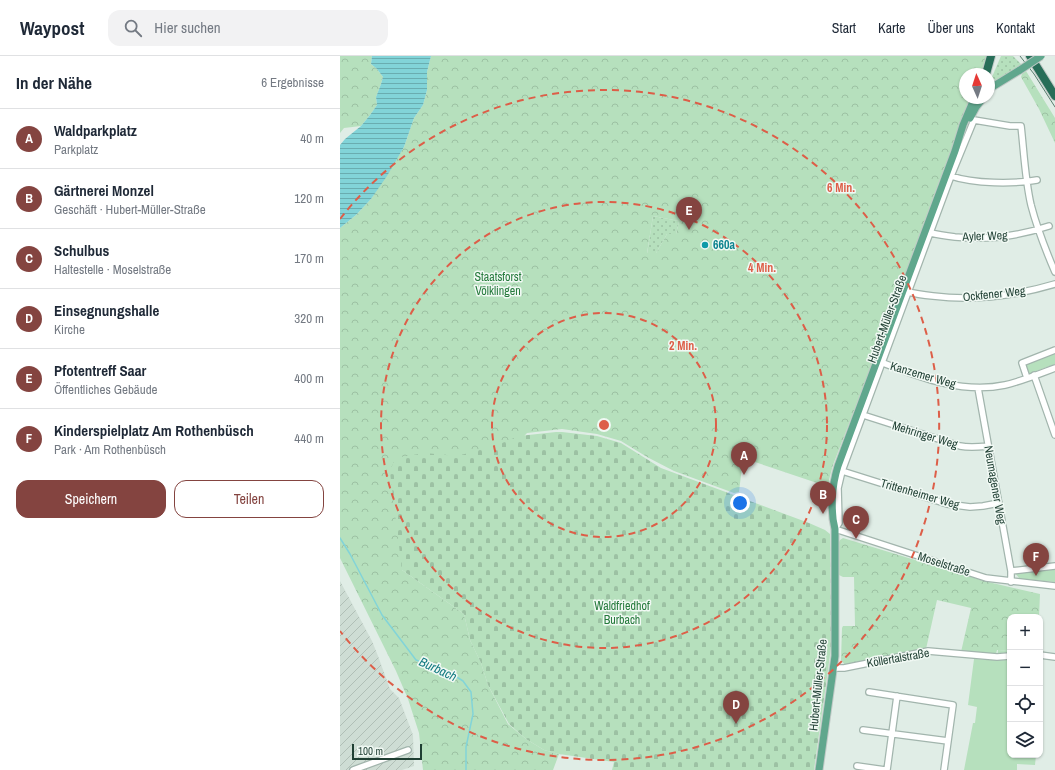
<!DOCTYPE html>
<html lang="de">
<head>
<meta charset="utf-8">
<style>
  body { margin:0; font-family:"Archivo Narrow",sans-serif; background:#f2f2f3; color:#1f2937 }
  .controls { position:absolute; right:12px; bottom:12px; display:grid; overflow:hidden; border-radius:8px; box-shadow:0 1px 3px #0004 }
  .controls button { width:36px; height:36px; display:grid; place-items:center; padding:0; border:0; border-bottom:1px solid #e0e1e3; background:#fff; color:#1f2937; font:20px sans-serif }
  .compass { position:absolute; left:619px; top:12px; width:36px; height:36px; border-radius:50%; background:#fff; box-shadow:0 1px 3px #0004; rotate:357deg }
  .scale { position:absolute; left:12px; bottom:10px; width:70px; box-sizing:border-box; padding-left:4px; border:2px solid #1f3f33; border-top:0; font-size:11px; line-height:14px; white-space:nowrap; color:#1f3f33; -webkit-text-stroke:3px #f1f9f4; paint-order:stroke }
  .you { position:absolute; left:400px; top:447px; width:14px; height:14px; margin:-10px; border:3px solid #fff; border-radius:50%; background:#1a73e8; box-shadow:0 0 0 6px #1a73e833 }
  .badge { display:grid; place-items:center; width:26px; height:26px; border-radius:50%; background:#844440; color:#fff; font-size:13px; font-weight:700 }
  .pin { position:absolute; translate:-50% -33px; filter:drop-shadow(0 1px 2px #0008) }
  .pin::after { content:''; position:absolute; top:21px; width:14px; height:12px; background:inherit; clip-path:polygon(0 0,100% 0,50% 100%) }
  .list { margin:0; padding:0; list-style:none }
  h2 { display:flex; justify-content:space-between; align-items:center; height:52px; margin:0; padding:0 16px; font-size:17px }
  h2 small { font-size:13px; font-weight:400; color:#747a83 }
  .list li { display:grid; grid-template-columns:26px 1fr auto; gap:12px; align-items:center; box-sizing:border-box; height:60px; padding:0 16px; border-top:1px solid #e0e1e3 }
  .list b { display:block; font-size:15px; white-space:nowrap }
  .list p { margin:0; font-size:13px; white-space:nowrap; color:#747a83 }
  .list em { font-size:13px; font-style:normal; color:#747a83 }
  .actions { display:flex; gap:8px; padding:12px 16px }
  .actions a { flex:1; padding:9px 0; border:1px solid #844440; border-radius:12px; text-align:center; font-size:14px; color:#844440 }
  .actions .main { background:#844440; color:#fff }
  .icon { flex:none; width:22px; height:22px; fill:none; stroke:currentColor; stroke-width:2; stroke-linecap:round; stroke-linejoin:round }
  .map { position:relative; flex:none; width:715px; height:714px; overflow:hidden }
  header { display:flex; align-items:center; gap:24px; box-sizing:border-box; height:56px; padding:0 20px; background:#fff; border-bottom:1px solid #e0e1e3 }
  header strong { font-size:19px }
  nav { display:flex; gap:22px; margin-inline-start:auto; font-size:14px }
  .search { width:280px; height:36px; background:#f2f2f3; display:flex; align-items:center; gap:10px; box-sizing:border-box; padding:0 14px; border-radius:12px; color:#747a83; font-size:15px }
  main { display:flex }
  aside { flex:1; background:#fff }
  .map>svg:first-child { display:block }
</style>
</head>
<body>
<header>
<strong>Waypost</strong>
<div class="search"><svg class="icon" aria-label="search" viewBox="0 0 24 24"><circle cx="10" cy="10" r="6"/><path d="M15 15l6 6"/></svg>Hier suchen</div>
<nav><a>Start</a><a>Karte</a><a>Über uns</a><a>Kontakt</a></nav>
</header>
<main>
<aside>
<h2>In der Nähe<small>6 Ergebnisse</small></h2>
<ul class="list">
<li><span class="badge">A</span><div><b>Waldparkplatz</b><p>Parkplatz</p></div><em>40 m</em></li>
<li><span class="badge">B</span><div><b>Gärtnerei Monzel</b><p>Geschäft · Hubert-Müller-Straße</p></div><em>120 m</em></li>
<li><span class="badge">C</span><div><b>Schulbus</b><p>Haltestelle · Moselstraße</p></div><em>170 m</em></li>
<li><span class="badge">D</span><div><b>Einsegnungshalle</b><p>Kirche</p></div><em>320 m</em></li>
<li><span class="badge">E</span><div><b>Pfotentreff Saar</b><p>Öffentliches Gebäude</p></div><em>400 m</em></li>
<li><span class="badge">F</span><div><b>Kinderspielplatz Am Rothenbüsch</b><p>Park · Am Rothenbüsch</p></div><em>440 m</em></li>
</ul>
<div class="actions"><a class="main">Speichern</a><a>Teilen</a></div>
</aside>
<div class="map">
<svg width="715" height="714" viewBox="0 0 715 714">
  <defs>
    <pattern id="industrial-furrows" width="10" height="10" patternUnits="userSpaceOnUse"><rect width="10" height="10" fill="#ceddd4"/><path d="M-1 1l2-2M0 10L10 0M9 11l2-2" fill="none" stroke="#b0bfb6"/></pattern>
    <pattern id="grass-dots" width="8" height="8" patternUnits="userSpaceOnUse"><rect width="8" height="8" fill="#b6e0bd"/><path d="M2 2h.1M6 6h.1" fill="none" stroke="#9cc1a3" stroke-width="1.8" stroke-linecap="round"/></pattern>
    <pattern id="forest-crowns" width="20" height="18" patternUnits="userSpaceOnUse"><rect width="20" height="18" fill="#b6e0bd"/><path d="M2 6a3 3 0 1 1 6 0M12 15a3 3 0 1 1 6 0" fill="none" stroke="#9cc1a3"/></pattern>
    <pattern id="cemetery-stones" width="16" height="16" patternUnits="userSpaceOnUse"><rect width="16" height="16" fill="#b6e0bd"/><path d="M2 7V4a2 2 0 0 1 4 0v3zM10 15v-3a2 2 0 0 1 4 0v3z" fill="#9cc1a3"/></pattern>
    <pattern id="water-rules" width="6" height="5" patternUnits="userSpaceOnUse"><rect width="6" height="5" fill="#82d4d8"/><path d="M0 2.5h6" fill="none" stroke="#6aadb0"/></pattern>
  </defs>
  <rect width="100%" height="100%" fill="#e0ede6"/>
  <path fill="url(#industrial-furrows)" d="M 0,525 L 32,585 L 38,600 L 50,633 L 59,642 L 73,679 L 74,710 L 62,714 L 0,714 Z"/>
  <path fill="url(#grass-dots)" d="M 661,0 L 673,0 L 682,9 L 658,25 L 656,25 L 652,21 Z
    M 313,160 L 339,165 L 336,178 L 327,178 L 316,197 L 307,198 Z"/>
  <path fill="url(#forest-crowns)" fill-rule="evenodd" d="M 0,0 L 32,0 L 31,8 L 37,13 L 43,21 L 41,28 L 36,41 L 37,49 L 30,59 L 21,70 L 4,72 L 0,77 Z
    M 91,0 L 648,0 L 643,18 L 625,18 L 625,42 L 632,42 L 599,126 L 538,293 L 493,409 L 489,424 L 489,431 L 403,402 L 399,436 L 394,437 L 334,415 L 307,401 L 281,385 L 257,378 L 222,373 L 187,377 L 62,514 L 124,558 L 130,584 L 141,607 L 148,629 L 168,668 L 186,683 L 204,694 L 219,698 L 213,714 L 83,714 L 79,677 L 68,643 L 56,615 L 0,502 L 0,172 L 16,159 L 31,143 L 64,91 L 74,62 L 83,49 L 87,34 L 87,16 ZM 313,160 L 339,165 L 336,178 L 327,178 L 316,197 L 307,197 Z
    M 686,15 L 715,62 L 715,87 L 699,53 L 681,21 L 682,18 Z
    M 503,482 L 644,525 L 700,538 L 699,561 L 670,561 L 670,595 L 657,594 L 656,598 L 621,596 L 631,552 L 597,544 L 586,593 L 505,609 L 501,604 L 502,572 L 503,570 L 515,570 L 514,521 L 503,521 L 499,519 L 499,486 L 500,484 Z"/>
  <path fill="url(#cemetery-stones)" d="M 216,376 L 222,376 L 257,380 L 281,387 L 321,412 L 469,467 L 485,474 L 490,478 L 491,591 L 488,614 L 474,714 L 272,714 L 274,706 L 219,698 L 204,694 L 186,683 L 169,668 L 148,629 L 141,607 L 130,584 L 124,558 L 62,514 L 50,416 L 53,407 L 61,401 L 85,397 L 116,400 L 129,397 L 157,389 L 179,380 Z"/>
  <path fill="#b6e0bd" d="M 715,294 L 715,308 L 686,319 L 682,307 Z
    M 715,512 L 715,526 L 680,523 L 675,517 Z
    M 658,594 L 670,595 L 670,699 L 696,699 L 695,709 L 677,708 L 677,714 L 624,714 L 633,667 L 635,667 L 637,651 L 628,649 L 634,603 L 657,604 Z"/>
  <path fill="url(#water-rules)" d="M 32,0 L 91,0 L 87,16 L 87,34 L 83,49 L 74,62 L 64,91 L 47,120 L 31,143 L 16,159 L 0,172 L 0,89 L 5,83 L 21,70 L 30,59 L 37,49 L 36,41 L 41,28 L 43,21 L 37,13 L 31,8 Z"/>
  <g fill="none" stroke-linecap="round" stroke-linejoin="round">
    <path stroke="#82d4d8" stroke-width="1.5" d="M 0,482 L 10,498 L 42,559 L 76,604 L 109,616 L 123,625 L 131,636 L 133,658 L 126,691 L 126,714"/>
    <g stroke="#a2b5ad" stroke-width="8">
      <path id="minor" d="M 611,120 C 634,128 674,128 697,124
        M 591,177 C 599,179 607,180 615,181 C 647,184 679,180 709,170
        M 715,216 C 706,195 697,172 691,149 C 685,123 684,96 681,70 L 670,70 L 634,64 L 611,120 L 502,415 L 498,432 L 499,467 L 495,473 L 646,522 L 715,530
        M 568,236 C 576,238 584,239 593,240 C 634,245 675,240 715,228
        M 543,307 C 582,322 623,338 665,329 C 682,325 699,318 715,312
        M 694,319 L 715,379
        M 687,322 L 682,307 L 715,294
        M 638,332 L 671,515 L 671,526
        M 523,359 L 620,390 C 630,392 638,391 648,390
        M 502,415 L 607,448 L 630,451 L 643,450 L 659,447
        M 671,515 L 715,510
        M 700,599 L 715,601
        M 494,612 L 504,612 L 588,595 L 657,601 L 670,600
        M 529,636 L 613,649 L 604,714
        M 523,674 L 608,685
        M 517,710 L 545,714
        M 13,714 L 68,694
        M 547,714 L 557,640"/>
    </g>
    <g stroke="#c0c9c6" stroke-width="9">
      <path id="major" d="M 649,33 L 680,14
        M 630,62 L 636,51 L 643,42
        M 479,714 L 495,600 L 495,473 C 490,454 492,429 498,410 L 615,95 L 623,69 L 634,43 L 636,42"/>
    </g>
    <g stroke="#c0c9c6" stroke-width="10">
      <path id="highway" d="M 690,0 L 715,40
        M 646,18 L 651,0
        M 634,43 L 635,42"/>
    </g>
    <use href="#minor" stroke="#fff" stroke-width="5.5"/>
    <use href="#major" stroke="#60a78d" stroke-width="7"/>
    <use href="#highway" stroke="#276e58" stroke-width="8"/>
    <path stroke="#597b6e" stroke-width="1" d="M 680,0 L 694,18 L 715,51"/>
    <g stroke="#c0c9c6" stroke-width="9" stroke-linecap="butt">
      <path id="major-bridge" d="M 680,14 L 701,0"/>
    </g>
    <use href="#major-bridge" stroke="#60a78d" stroke-width="7"/>
  </g>
  <g fill="none" stroke="#dd5e48" stroke-width="2" stroke-dasharray="7 5">
    <circle cx="264" cy="369" r="112"/>
    <circle cx="264" cy="369" r="223"/>
    <path d="M0 163A335 335 0 1 1 0 575"/>
  </g>
  <circle fill="#0f9aa8" stroke="#f1f9f4" stroke-width="1.5" cx="365" cy="189" r="4"/>
  <g text-anchor="middle" dominant-baseline="central" stroke-width="3" stroke-linejoin="round" paint-order="stroke">
    <g font-size="12" fill="#1f3f33" stroke="#f1f9f4">
      <text transform="translate(645 180) rotate(-2)">Ayler Weg</text>
      <text transform="translate(654 238) rotate(-6)">Ockfener Weg</text>
      <text transform="translate(547 263) rotate(-70)">Hubert-Müller-Straße</text>
      <text transform="translate(583 319) rotate(16)">Kanzemer Weg</text>
      <text transform="translate(585 379) rotate(17)">Mehringer Weg</text>
      <text transform="translate(655 429) rotate(80)">Neumagener Weg</text>
      <text transform="translate(580 438) rotate(16)">Trittenheimer Weg</text>
      <text transform="translate(604 508) rotate(18)">Moselstraße</text>
      <text transform="translate(558 602) rotate(-10)">Köllertalstraße</text>
      <text transform="translate(478 629) rotate(-84)">Hubert-Müller-Straße</text>
    </g>
    <g font-size="12" font-weight="bold" fill="#0d838f" stroke="#f1f9f4" text-anchor="start">
      <text x="373" y="189">660a</text>
    </g>
    <g font-size="12" fill="#257a3c" stroke="#f1f9f4">
      <text x="158" y="221">Staatsforst<tspan x="158" dy="14">Völklingen</tspan></text>
      <text x="282" y="550">Waldfriedhof<tspan x="282" dy="14">Burbach</tspan></text>
    </g>
    <g font-size="13" font-style="italic" fill="#137b81" stroke="#f1f9f4">
      <text transform="translate(98 613) rotate(25)">Burbach</text>
    </g>
  </g>
  <circle cx="264" cy="369" r="6" fill="#dd5e48" stroke="#f1f9f4" stroke-width="2"/>
  <g font-size="12" text-anchor="middle" font-weight="bold" fill="#dd5e48" stroke="#f1f9f4" stroke-width="3" stroke-linejoin="round" paint-order="stroke">
    <text x="501" y="136">6 Min.</text>
    <text x="422" y="216">4 Min.</text>
    <text x="343" y="294">2 Min.</text>
  </g>
</svg>
<div class="controls">
<button>+</button>
<button>−</button>
<button><svg class="icon" aria-label="locate" viewBox="0 0 24 24"><circle cx="12" cy="12" r="6"/><path d="M12 2v4M12 18v4M2 12h4M18 12h4"/></svg></button>
<button><svg class="icon" aria-label="layers" viewBox="0 0 24 24"><path d="M12 4l9 5-9 5-9-5zM3 14l9 5 9-5"/></svg></button>
</div>
<svg class="compass" viewBox="-18 -18 36 36"><path d="M0-13l5 13h-10z" fill="#e53935"/><path d="M0 13l5-13h-10z" fill="#747a83"/></svg>
<div class="scale">100 m</div>
<div class="you"></div>
<div class="pin badge" style="left:404px;top:419px">A</div>
<div class="pin badge" style="left:483px;top:458px">B</div>
<div class="pin badge" style="left:516px;top:483px">C</div>
<div class="pin badge" style="left:396px;top:668px">D</div>
<div class="pin badge" style="left:349px;top:174px">E</div>
<div class="pin badge" style="left:696px;top:520px">F</div>
</div>
</main>
</body>
</html>
